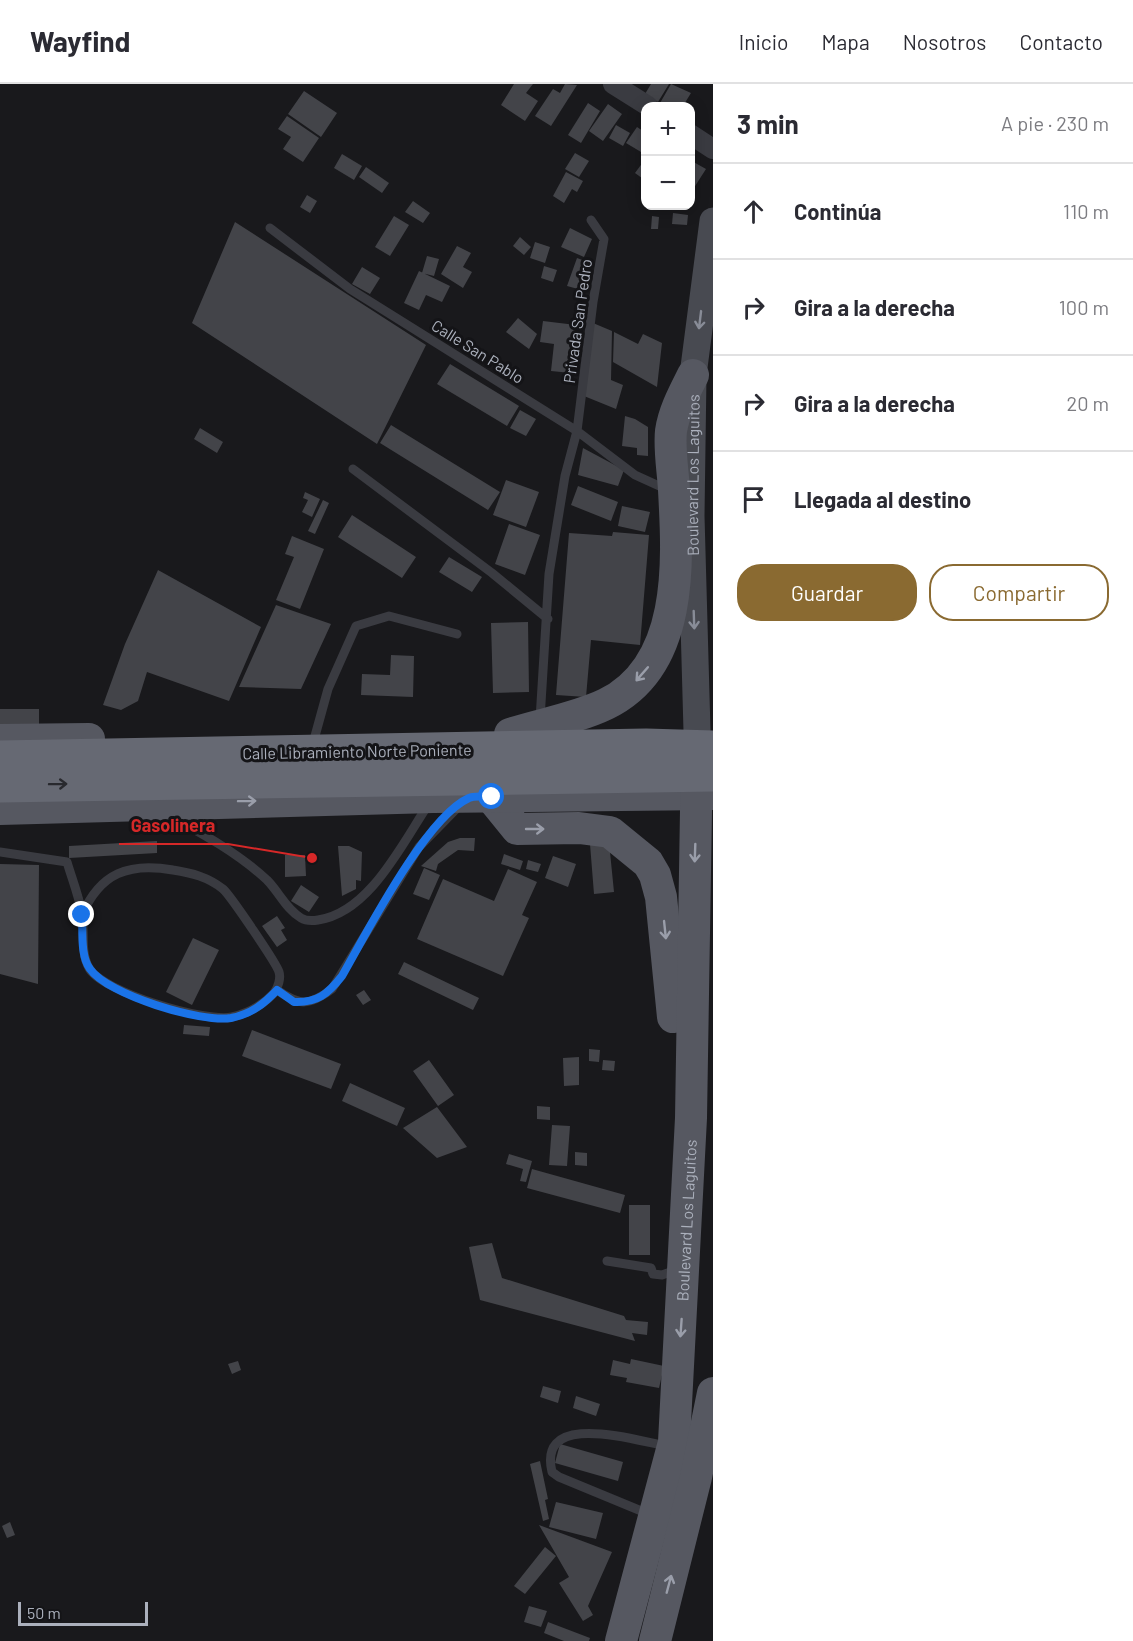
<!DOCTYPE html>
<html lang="es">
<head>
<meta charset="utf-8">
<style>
  body { margin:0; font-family:Barlow,sans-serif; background:#f7f7f7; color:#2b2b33 }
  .controls { position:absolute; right:18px; top:18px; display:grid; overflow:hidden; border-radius:12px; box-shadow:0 3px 15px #0003 }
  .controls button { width:54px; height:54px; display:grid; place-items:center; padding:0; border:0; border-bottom:2px solid #e1e1e2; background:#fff; color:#2b2b33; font:30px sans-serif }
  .scale { position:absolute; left:18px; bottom:15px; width:130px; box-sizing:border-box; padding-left:6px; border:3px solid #abb0bc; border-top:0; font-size:16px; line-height:21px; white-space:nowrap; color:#abb0bc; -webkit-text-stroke:4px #141417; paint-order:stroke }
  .stop { position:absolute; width:18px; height:18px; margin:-14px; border:4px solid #1a73e8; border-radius:50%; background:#fff }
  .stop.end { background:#1a73e8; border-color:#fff; box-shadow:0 2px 6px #0008 }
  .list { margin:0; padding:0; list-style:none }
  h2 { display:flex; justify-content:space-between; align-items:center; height:78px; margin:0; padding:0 24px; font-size:26px }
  h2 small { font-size:20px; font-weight:400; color:#7c7c81 }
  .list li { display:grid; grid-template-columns:39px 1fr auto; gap:18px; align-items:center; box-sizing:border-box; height:96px; padding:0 24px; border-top:2px solid #e1e1e2 }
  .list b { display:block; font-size:22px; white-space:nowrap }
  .list em { font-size:20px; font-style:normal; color:#7c7c81 }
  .actions { display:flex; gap:12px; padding:18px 24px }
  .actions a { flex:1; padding:14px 0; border:2px solid #8a6a31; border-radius:24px; text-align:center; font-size:21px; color:#8a6a31 }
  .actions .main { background:#8a6a31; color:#fff }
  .icon { flex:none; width:33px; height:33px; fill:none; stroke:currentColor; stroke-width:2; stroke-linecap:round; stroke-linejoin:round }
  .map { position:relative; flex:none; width:713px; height:1557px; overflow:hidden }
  header { display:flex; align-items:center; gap:36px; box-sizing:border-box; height:84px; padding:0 30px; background:#fff; border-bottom:2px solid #e1e1e2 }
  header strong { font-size:28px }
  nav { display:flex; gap:33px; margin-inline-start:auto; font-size:21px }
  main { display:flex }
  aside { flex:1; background:#fff }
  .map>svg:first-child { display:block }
</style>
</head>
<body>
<header>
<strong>Wayfind</strong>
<nav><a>Inicio</a><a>Mapa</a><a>Nosotros</a><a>Contacto</a></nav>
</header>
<main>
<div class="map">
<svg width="713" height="1557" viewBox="0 0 713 1557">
  <rect width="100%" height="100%" fill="#19191c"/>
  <path fill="#434449" d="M 514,0 L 533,0 L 526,9 L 538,17 L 525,37 L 501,21 Z
    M 565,0 L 577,1 L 551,42 L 535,32 L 553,5 L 560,9 Z
    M 651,0 L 669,0 L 658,18 L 645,10 Z
    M 671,0 L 691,9 L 683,22 L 666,22 L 660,19 Z
    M 304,7 L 337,29 L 321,53 L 288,30 Z
    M 588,19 L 600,27 L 581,59 L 568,51 Z
    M 608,20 L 622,30 L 603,57 L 589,47 Z
    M 287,32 L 319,54 L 303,78 L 283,65 L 291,53 L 278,45 Z
    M 616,41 L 630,49 L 623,62 L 609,54 Z
    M 637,43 L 646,49 L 646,62 L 641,68 L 626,59 Z
    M 575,69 L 589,77 L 579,93 L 565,85 Z
    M 342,70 L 362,82 L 354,96 L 334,84 Z
    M 646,74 L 646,97 L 635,89 Z
    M 690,76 L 706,85 L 690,110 Z
    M 366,83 L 389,99 L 382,109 L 359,93 Z
    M 566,88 L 583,97 L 577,108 L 572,105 L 564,119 L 553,112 Z
    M 307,111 L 317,117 L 310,129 L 300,123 Z
    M 413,117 L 430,129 L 423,139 L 405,128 Z
    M 673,129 L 688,131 L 687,141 L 672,140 Z
    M 394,132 L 409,141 L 390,172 L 375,163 Z
    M 652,132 L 659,133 L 658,145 L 651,145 Z
    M 235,138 L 426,261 L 377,360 L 192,239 Z
    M 570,144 L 592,155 L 584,173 L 561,163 Z
    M 520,153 L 531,163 L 524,171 L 513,162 Z
    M 535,158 L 550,163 L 545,179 L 530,174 Z
    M 457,162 L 471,169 L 463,183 L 472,188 L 463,204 L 441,190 Z
    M 427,172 L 439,175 L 434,192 L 422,189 Z
    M 577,174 L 588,178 L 586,183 L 583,182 L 578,205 L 567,202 Z
    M 544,182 L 557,186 L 553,198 L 541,194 Z
    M 362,183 L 380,194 L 370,210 L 352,200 Z
    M 419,187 L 450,202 L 442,218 L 426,211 L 419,226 L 404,219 Z
    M 518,234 L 537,250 L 529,265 L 506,248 Z
    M 543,237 L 576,241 L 571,289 L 551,287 L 554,260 L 540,258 Z
    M 593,239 L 612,247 L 611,296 L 623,301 L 616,325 L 584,312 Z
    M 614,248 L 638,260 L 643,250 L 662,259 L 657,303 L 613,278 Z
    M 450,280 L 519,322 L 507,342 L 437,300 Z
    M 520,326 L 536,335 L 526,352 L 510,344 Z
    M 625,332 L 635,335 L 648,343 L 648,372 L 637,371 L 637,364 L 622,362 Z
    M 391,341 L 500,408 L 488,426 L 380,359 Z
    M 200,344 L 223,358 L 217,369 L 194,355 Z
    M 583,364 L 624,386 L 618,402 L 578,391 Z
    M 506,396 L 539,408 L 526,443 L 493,431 Z
    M 578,402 L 618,418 L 611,437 L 571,421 Z
    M 305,408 L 320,415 L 312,433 L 302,428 L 308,416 L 303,414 Z
    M 323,416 L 329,419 L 315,450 L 308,447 Z
    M 622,422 L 650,428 L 645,448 L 618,442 Z
    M 352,431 L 416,473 L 402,494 L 338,453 Z
    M 509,440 L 540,451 L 525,491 L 495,480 Z
    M 613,448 L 649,451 L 640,561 L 591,556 L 586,613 L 556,611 L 569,449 L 612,452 Z
    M 292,452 L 324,465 L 300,525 L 276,516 L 294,473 L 285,470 Z
    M 449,473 L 482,493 L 472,508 L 439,488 Z
    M 158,486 L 261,543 L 229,617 L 147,588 L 138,617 L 121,626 L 103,621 L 125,560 Z
    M 276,521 L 331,540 L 301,605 L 239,603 Z
    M 528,538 L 529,608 L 493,609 L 491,539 Z
    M 391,571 L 414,572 L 413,613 L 361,611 L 362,590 L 390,591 Z
    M 0,625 L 39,625 L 39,645 L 0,645 Z
    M 460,754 L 475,754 L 474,767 L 458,766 L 438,780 L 436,787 L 421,782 L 448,758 Z
    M 157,757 L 157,769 L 69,774 L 69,762 Z
    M 609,758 L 614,808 L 594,810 L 590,760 Z
    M 338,762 L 349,762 L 362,768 L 361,797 L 356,796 L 356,805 L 342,812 Z
    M 504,770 L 523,777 L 520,786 L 501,780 Z
    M 285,771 L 305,771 L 306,792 L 285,793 Z
    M 553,772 L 576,780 L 568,803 L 545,794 Z
    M 528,776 L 541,780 L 538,788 L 526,785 Z
    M 0,780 L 39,781 L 38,900 L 0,890 Z
    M 424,784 L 440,791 L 429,816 L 413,810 Z
    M 508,785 L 537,798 L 522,831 L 529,834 L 503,892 L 417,855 L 443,795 L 494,817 Z
    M 301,801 L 319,813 L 309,828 L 291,817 Z
    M 277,832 L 285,844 L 281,846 L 287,856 L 277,863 L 262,842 Z
    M 193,854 L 219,866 L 192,921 L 166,908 Z
    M 404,878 L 479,914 L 473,926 L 398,890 Z
    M 364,906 L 371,916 L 363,921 L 356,911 Z
    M 184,941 L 210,943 L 209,952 L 183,950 Z
    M 252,946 L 341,980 L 331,1005 L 242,972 Z
    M 589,965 L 600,966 L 599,978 L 589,977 Z
    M 579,973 L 579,1001 L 564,1002 L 563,974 Z
    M 429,976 L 454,1011 L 438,1022 L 413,987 Z
    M 603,976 L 615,977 L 614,987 L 602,986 Z
    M 350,999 L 405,1024 L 397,1042 L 342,1017 Z
    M 537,1022 L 550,1023 L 550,1036 L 537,1035 Z
    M 437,1023 L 467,1063 L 437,1074 L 403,1044 Z
    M 552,1041 L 570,1042 L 567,1082 L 549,1081 Z
    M 575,1068 L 587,1069 L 587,1082 L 575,1081 Z
    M 509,1070 L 532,1077 L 526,1098 L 520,1097 L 523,1085 L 506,1080 Z
    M 532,1085 L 625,1111 L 620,1129 L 527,1104 Z
    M 629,1121 L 650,1121 L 650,1171 L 629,1171 Z
    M 492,1159 L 502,1194 L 624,1232 L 626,1236 L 648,1238 L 647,1251 L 632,1249 L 635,1257 L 480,1216 L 469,1163 Z
    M 631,1275 L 664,1282 L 659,1304 L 626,1298 L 627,1294 L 610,1291 L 613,1276 L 630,1280 Z
    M 238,1277 L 241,1286 L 232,1290 L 228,1280 Z
    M 543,1302 L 561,1307 L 558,1319 L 540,1313 Z
    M 576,1312 L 600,1320 L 596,1332 L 573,1324 Z
    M 560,1360 L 623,1378 L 618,1397 L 555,1379 Z
    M 540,1377 L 548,1415 L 545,1416 L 549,1435 L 543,1437 L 530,1380 Z
    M 556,1418 L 603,1429 L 596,1455 L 549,1443 Z
    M 10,1438 L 15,1451 L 7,1454 L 2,1442 Z
    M 539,1441 L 612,1468 L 588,1522 L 593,1531 L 583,1537 L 559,1499 L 569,1493 Z
    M 545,1463 L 556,1472 L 525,1510 L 514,1502 Z
    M 529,1522 L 547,1527 L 541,1543 L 524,1538 Z
    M 548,1538 L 590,1554 L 589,1557 L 564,1557 L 544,1549 Z"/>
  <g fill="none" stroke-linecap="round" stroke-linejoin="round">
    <path stroke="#3a3b41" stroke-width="9" d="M 270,144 L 350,205 L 577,347 L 635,391 L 668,406
      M 353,385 L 492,489 L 548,535
      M 540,635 L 549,490 L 565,392 L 577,347 L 593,218 L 604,155 L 591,136
      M 315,652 L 328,605 L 356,542 L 389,532 L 457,550
      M 168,731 C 203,750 238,769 267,796 C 279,808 286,825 301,834 C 306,837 312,837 318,836 C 369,829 402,760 428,721
      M 0,768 L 67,778 C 72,795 79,812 82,830 C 85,847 80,868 89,884 C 102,908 206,939 232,933 C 249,929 262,922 274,909 C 278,904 281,894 279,888 C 277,880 230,811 223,805 C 208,793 192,789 173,786 C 129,778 100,789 82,831
      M 277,906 C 300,922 309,922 332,905 L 419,763 L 460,721
      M 607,1177 L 651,1184 L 653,1190 L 662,1191 L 676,1186
      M 651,1431 L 559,1393 L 552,1388 C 537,1325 636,1357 667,1362"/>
    <path stroke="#3a3b41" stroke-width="20" d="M 613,0 L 648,22
      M 690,50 L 713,65"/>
    <path stroke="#484a51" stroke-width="27" id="s1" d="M 697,647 L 691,432 L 693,291 L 713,137"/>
    <g stroke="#565861" stroke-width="32">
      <path d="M 510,650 C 541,640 577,634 606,620 C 684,582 678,478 674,406 C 673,387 669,365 671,347 C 674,327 684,309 693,291"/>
      <path d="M 0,656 L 89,655"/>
      <path d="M 491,713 L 517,745 L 579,744 L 610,748 L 648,779 L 655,791 L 661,813 L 673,933"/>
      <path d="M 0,725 L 433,713 L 713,710"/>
      <path id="s2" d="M 621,1557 L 674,1358 L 691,1034 L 697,665"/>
      <path d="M 655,1557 L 696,1393 L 713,1309"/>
    </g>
    <path stroke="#666973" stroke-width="33" d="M 0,673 L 646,661 L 713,663
      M 0,702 L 713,691"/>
  </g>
  <defs><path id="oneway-shaft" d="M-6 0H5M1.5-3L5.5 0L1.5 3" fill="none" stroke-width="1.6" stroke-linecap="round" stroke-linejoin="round" transform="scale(1.5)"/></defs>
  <g stroke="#888c97">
    <use href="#oneway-shaft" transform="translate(700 236) rotate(97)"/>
    <use href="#oneway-shaft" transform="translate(694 536) rotate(88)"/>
  </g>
  <g stroke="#9a9eaa">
    <use href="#oneway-shaft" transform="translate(642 590) rotate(131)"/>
    <use href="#oneway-shaft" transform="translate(247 717) rotate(-1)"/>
    <use href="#oneway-shaft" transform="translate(535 745)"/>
    <use href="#oneway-shaft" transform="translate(695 769) rotate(92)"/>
    <use href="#oneway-shaft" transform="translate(665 846) rotate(84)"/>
    <use href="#oneway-shaft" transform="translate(681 1244) rotate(94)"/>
    <use href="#oneway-shaft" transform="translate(669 1500) rotate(-75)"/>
  </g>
  <use stroke="#28292e" href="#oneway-shaft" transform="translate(58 700) rotate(-1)"/>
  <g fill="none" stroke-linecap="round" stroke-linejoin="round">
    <path stroke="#1a73e8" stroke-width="8" d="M 82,831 C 83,846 80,872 90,885 C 108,911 201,939 231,934 C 251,930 264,920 277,906 L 294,918 C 317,919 328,910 342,892 C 366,850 426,733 469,714 C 475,711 485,713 492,713"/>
  </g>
  <g text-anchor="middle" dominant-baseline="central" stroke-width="6" stroke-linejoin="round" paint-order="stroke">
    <g font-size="16" fill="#abb0bc" stroke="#141417">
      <text transform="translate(577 237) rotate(-82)">Privada San Pedro</text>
      <text transform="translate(478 267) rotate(32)">Calle San Pablo</text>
      <text stroke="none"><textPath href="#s1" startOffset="256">Boulevard Los Laguitos</textPath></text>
      <text transform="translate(357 667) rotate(-1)">Calle Libramiento Norte Poniente</text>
      <text stroke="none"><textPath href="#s2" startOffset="428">Boulevard Los Laguitos</textPath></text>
    </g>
  </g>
  <path fill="none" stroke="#d62828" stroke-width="2" d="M312 774L228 760H119"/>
  <circle fill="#d62828" stroke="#141417" stroke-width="2" cx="312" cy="774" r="6"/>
  <g font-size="18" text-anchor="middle" font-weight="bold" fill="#d62828" stroke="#141417" stroke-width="6" stroke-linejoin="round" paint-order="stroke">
    <text x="173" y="748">Gasolinera</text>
  </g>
</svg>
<div class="controls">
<button>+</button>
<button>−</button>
</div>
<div class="scale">50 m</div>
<div class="stop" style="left:492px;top:713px"></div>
<div class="stop end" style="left:82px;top:831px"></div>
</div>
<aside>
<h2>3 min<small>A pie · 230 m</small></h2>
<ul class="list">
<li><svg class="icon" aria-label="ahead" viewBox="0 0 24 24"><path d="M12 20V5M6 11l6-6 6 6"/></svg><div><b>Continúa</b></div><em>110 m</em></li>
<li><svg class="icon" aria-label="right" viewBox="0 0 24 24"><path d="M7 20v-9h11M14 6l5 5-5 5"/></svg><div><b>Gira a la derecha</b></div><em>100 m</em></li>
<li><svg class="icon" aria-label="right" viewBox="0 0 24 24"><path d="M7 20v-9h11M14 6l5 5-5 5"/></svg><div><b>Gira a la derecha</b></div><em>20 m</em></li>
<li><svg class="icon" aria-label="arrive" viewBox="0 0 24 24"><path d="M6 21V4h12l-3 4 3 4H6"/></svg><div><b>Llegada al destino</b></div></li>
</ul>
<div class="actions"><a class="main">Guardar</a><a>Compartir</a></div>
</aside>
</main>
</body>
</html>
